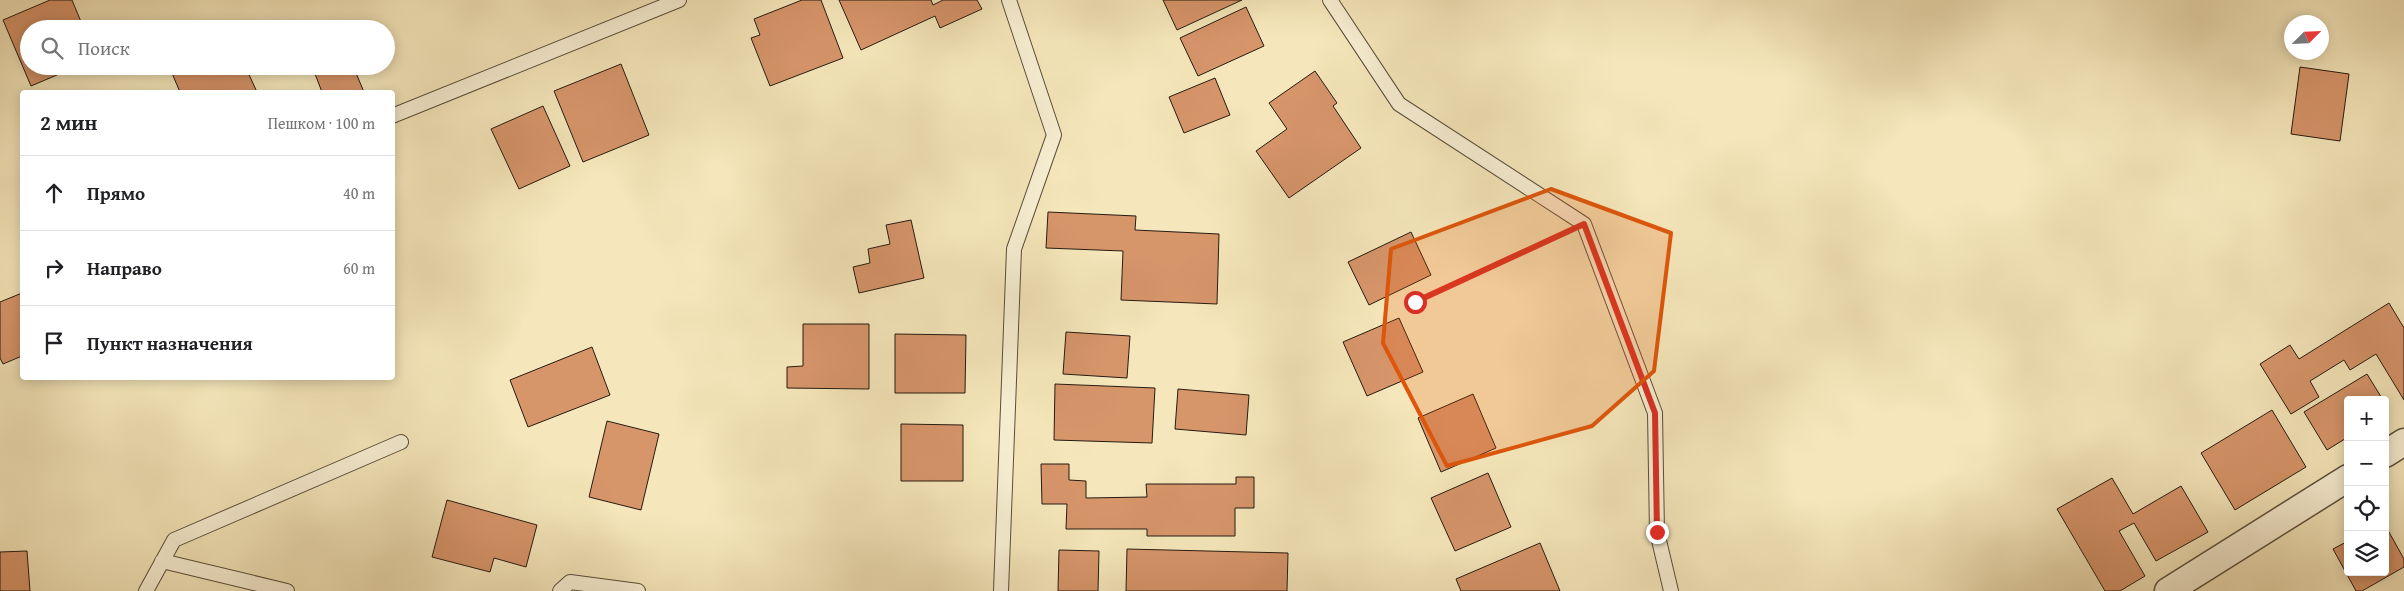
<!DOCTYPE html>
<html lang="ru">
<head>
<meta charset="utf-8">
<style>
  body { margin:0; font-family:"Gentium Book Plus",serif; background:#f2f2f2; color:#202124 }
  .controls { position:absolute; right:15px; bottom:15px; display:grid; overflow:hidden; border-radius:5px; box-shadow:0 2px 12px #0003 }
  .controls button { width:45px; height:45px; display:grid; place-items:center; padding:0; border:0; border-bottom:1px solid #e0e0e0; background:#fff; color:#202124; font:25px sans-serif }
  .compass { position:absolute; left:2284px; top:15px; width:45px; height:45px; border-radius:50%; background:#fff; box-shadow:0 2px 12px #0003; rotate:66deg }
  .stop { position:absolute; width:15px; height:15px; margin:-11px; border:4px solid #d93025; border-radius:50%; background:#fff }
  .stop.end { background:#d93025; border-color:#fff; box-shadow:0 1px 5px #0008 }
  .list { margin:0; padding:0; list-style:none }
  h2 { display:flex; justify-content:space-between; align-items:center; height:65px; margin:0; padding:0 20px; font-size:21px }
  h2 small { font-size:16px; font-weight:400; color:#757577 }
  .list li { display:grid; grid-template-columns:32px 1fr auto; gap:15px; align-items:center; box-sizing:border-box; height:75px; padding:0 20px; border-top:1px solid #e0e0e0 }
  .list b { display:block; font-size:19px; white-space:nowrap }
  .list em { font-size:16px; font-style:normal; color:#757577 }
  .icon { flex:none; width:28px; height:28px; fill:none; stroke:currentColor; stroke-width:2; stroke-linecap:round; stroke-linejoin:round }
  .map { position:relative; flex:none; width:2404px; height:591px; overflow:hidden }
  .search { position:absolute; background:#fff; box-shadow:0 2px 12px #0003; left:20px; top:20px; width:375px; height:55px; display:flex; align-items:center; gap:12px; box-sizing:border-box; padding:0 18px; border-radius:28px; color:#757577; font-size:19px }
  .panel { position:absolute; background:#fff; box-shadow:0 2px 12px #0003; left:20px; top:90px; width:375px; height:290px; border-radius:5px }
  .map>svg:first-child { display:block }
</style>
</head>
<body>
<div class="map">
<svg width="2404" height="591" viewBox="0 0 2404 591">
  <rect width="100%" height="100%" fill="#f5e7bb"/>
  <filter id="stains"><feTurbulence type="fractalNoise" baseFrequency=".004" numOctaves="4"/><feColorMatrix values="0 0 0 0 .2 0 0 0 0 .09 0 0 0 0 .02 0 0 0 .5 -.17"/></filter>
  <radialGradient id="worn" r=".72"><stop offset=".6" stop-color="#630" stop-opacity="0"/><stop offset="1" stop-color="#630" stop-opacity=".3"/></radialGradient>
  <path fill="#d7956a" stroke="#251b10" d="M 50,0 L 72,0 L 84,29 L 29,29 L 29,66 L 78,66 L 31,86 L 3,20 Z
    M 802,0 L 821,0 L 843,58 L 770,86 L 751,38 L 760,35 L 754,19 Z
    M 839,0 L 931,0 L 933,5 L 943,0 L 977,0 L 982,9 L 940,28 L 935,16 L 861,50 Z
    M 1163,0 L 1242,0 L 1177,30 Z
    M 1246,7 L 1264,46 L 1198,76 L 1180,38 Z
    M 621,64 L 649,135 L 583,162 L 554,91 Z
    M 182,66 L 245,66 L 257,92 L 180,92 L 171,71 Z
    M 312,66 L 338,66 L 340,71 L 353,66 L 364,92 L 322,92 Z
    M 2300,67 L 2349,74 L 2340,141 L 2291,134 Z
    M 1315,71 L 1337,103 L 1333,106 L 1361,148 L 1289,198 L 1256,151 L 1287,129 L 1269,103 Z
    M 1215,78 L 1230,115 L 1184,133 L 1169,97 Z
    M 543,106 L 570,166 L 519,189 L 491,129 Z
    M 1048,212 L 1136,216 L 1135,230 L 1219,234 L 1217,304 L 1121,300 L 1123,251 L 1046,248 Z
    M 911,220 L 924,278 L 859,293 L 853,267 L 870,263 L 868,249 L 890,244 L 886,225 Z
    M 1411,232 L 1431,275 L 1369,305 L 1348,262 Z
    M 22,293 L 22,356 L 3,364 L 0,358 L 0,302 Z
    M 2389,303 L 2404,328 L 2404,400 L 2376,354 L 2350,370 L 2344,360 L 2310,381 L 2319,397 L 2291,414 L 2260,364 L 2290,345 L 2299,359 Z
    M 1399,318 L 1423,372 L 1367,396 L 1343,342 Z
    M 803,324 L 869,324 L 869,389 L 787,388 L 787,367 L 803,366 Z
    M 1066,332 L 1130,336 L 1127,378 L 1063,374 Z
    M 895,334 L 966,335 L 965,393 L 895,393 Z
    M 592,347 L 610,395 L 528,427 L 510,380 Z
    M 2367,374 L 2383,400 L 2348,400 L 2348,437 L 2327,450 L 2304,412 Z
    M 1055,384 L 1155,388 L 1152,443 L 1054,440 Z
    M 1178,389 L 1249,395 L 1246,435 L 1175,429 Z
    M 1473,394 L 1496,448 L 1441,472 L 1418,418 Z
    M 2272,410 L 2306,467 L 2235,510 L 2201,453 Z
    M 607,421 L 659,434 L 641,510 L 589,497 Z
    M 901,424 L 963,425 L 963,481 L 901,481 Z
    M 1041,464 L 1069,464 L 1069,480 L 1086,481 L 1086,498 L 1147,497 L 1146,484 L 1236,484 L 1236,477 L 1254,477 L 1254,508 L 1235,508 L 1235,536 L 1147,536 L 1147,529 L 1066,529 L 1067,504 L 1042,504 Z
    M 1488,473 L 1511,527 L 1455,551 L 1431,498 Z
    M 2112,478 L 2133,514 L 2181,486 L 2208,532 L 2156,561 L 2134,523 L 2119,531 L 2145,576 L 2120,591 L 2105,591 L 2057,509 Z
    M 447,500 L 537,525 L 526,567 L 494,558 L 490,572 L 432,557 Z
    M 2385,525 L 2404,559 L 2404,567 L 2362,591 L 2356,591 L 2333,549 L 2348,541 L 2348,572 L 2385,572 Z
    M 1540,543 L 1560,591 L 1461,591 L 1456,579 Z
    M 1127,549 L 1288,553 L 1287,591 L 1126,591 Z
    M 1059,550 L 1099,551 L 1098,591 L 1058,591 Z
    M 27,551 L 30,591 L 0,591 L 0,552 Z"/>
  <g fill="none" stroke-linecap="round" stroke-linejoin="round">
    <g stroke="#594e3b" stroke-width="16">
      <path id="service" d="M 1330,0 L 1399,104 L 1584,224 L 1655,413 L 1657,532 L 1671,591
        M 392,116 L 679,0
        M 162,561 L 287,591
        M 146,591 L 174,540 L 401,442
        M 560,591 L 570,582 L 638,591
        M 1001,591 L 1014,249 L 1054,135 L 1009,0"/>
    </g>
    <g stroke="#594e3b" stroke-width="29">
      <path id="minor" d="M 2385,454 L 2404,442
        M 2168,591 L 2348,478"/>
    </g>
    <path stroke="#251b10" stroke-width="3" stroke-dasharray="1 2.5" stroke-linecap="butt" d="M 1415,302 L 1559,236"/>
    <use href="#service" stroke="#f8efd3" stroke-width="14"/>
    <use href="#minor" stroke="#f8efd3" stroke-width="26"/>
  </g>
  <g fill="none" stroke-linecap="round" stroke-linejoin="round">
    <path stroke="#d93025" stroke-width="6" d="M 1415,302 L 1584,224 L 1655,413 L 1657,532"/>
  </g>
  <path fill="#de560c" fill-opacity="0.2" stroke="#de560c" stroke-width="4" stroke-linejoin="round" d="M 1551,189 L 1671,233 L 1654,371 L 1592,426 L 1447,466 L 1383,343 L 1391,249 Z"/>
  <rect width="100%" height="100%" filter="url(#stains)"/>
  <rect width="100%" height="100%" fill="url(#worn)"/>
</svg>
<div class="controls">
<button>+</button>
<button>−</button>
<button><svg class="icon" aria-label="locate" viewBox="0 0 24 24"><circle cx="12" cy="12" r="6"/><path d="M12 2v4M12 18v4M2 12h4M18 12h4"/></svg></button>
<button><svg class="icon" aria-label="layers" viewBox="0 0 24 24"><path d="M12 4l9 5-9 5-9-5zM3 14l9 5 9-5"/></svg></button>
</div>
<svg class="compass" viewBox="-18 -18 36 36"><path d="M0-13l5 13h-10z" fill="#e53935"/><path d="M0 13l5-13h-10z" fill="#757577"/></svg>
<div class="stop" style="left:1415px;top:302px"></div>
<div class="stop end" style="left:1657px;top:532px"></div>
<div class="search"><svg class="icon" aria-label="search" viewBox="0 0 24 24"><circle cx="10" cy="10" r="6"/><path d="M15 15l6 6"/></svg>Поиск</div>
<section class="panel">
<h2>2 мин<small>Пешком · 100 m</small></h2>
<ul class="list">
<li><svg class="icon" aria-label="ahead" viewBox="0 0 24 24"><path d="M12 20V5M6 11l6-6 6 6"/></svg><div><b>Прямо</b></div><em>40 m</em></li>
<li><svg class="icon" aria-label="right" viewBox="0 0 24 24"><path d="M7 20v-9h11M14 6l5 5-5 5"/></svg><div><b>Направо</b></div><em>60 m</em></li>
<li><svg class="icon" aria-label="arrive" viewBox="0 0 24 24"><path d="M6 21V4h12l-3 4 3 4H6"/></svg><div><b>Пункт назначения</b></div></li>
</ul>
</section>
</div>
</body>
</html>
